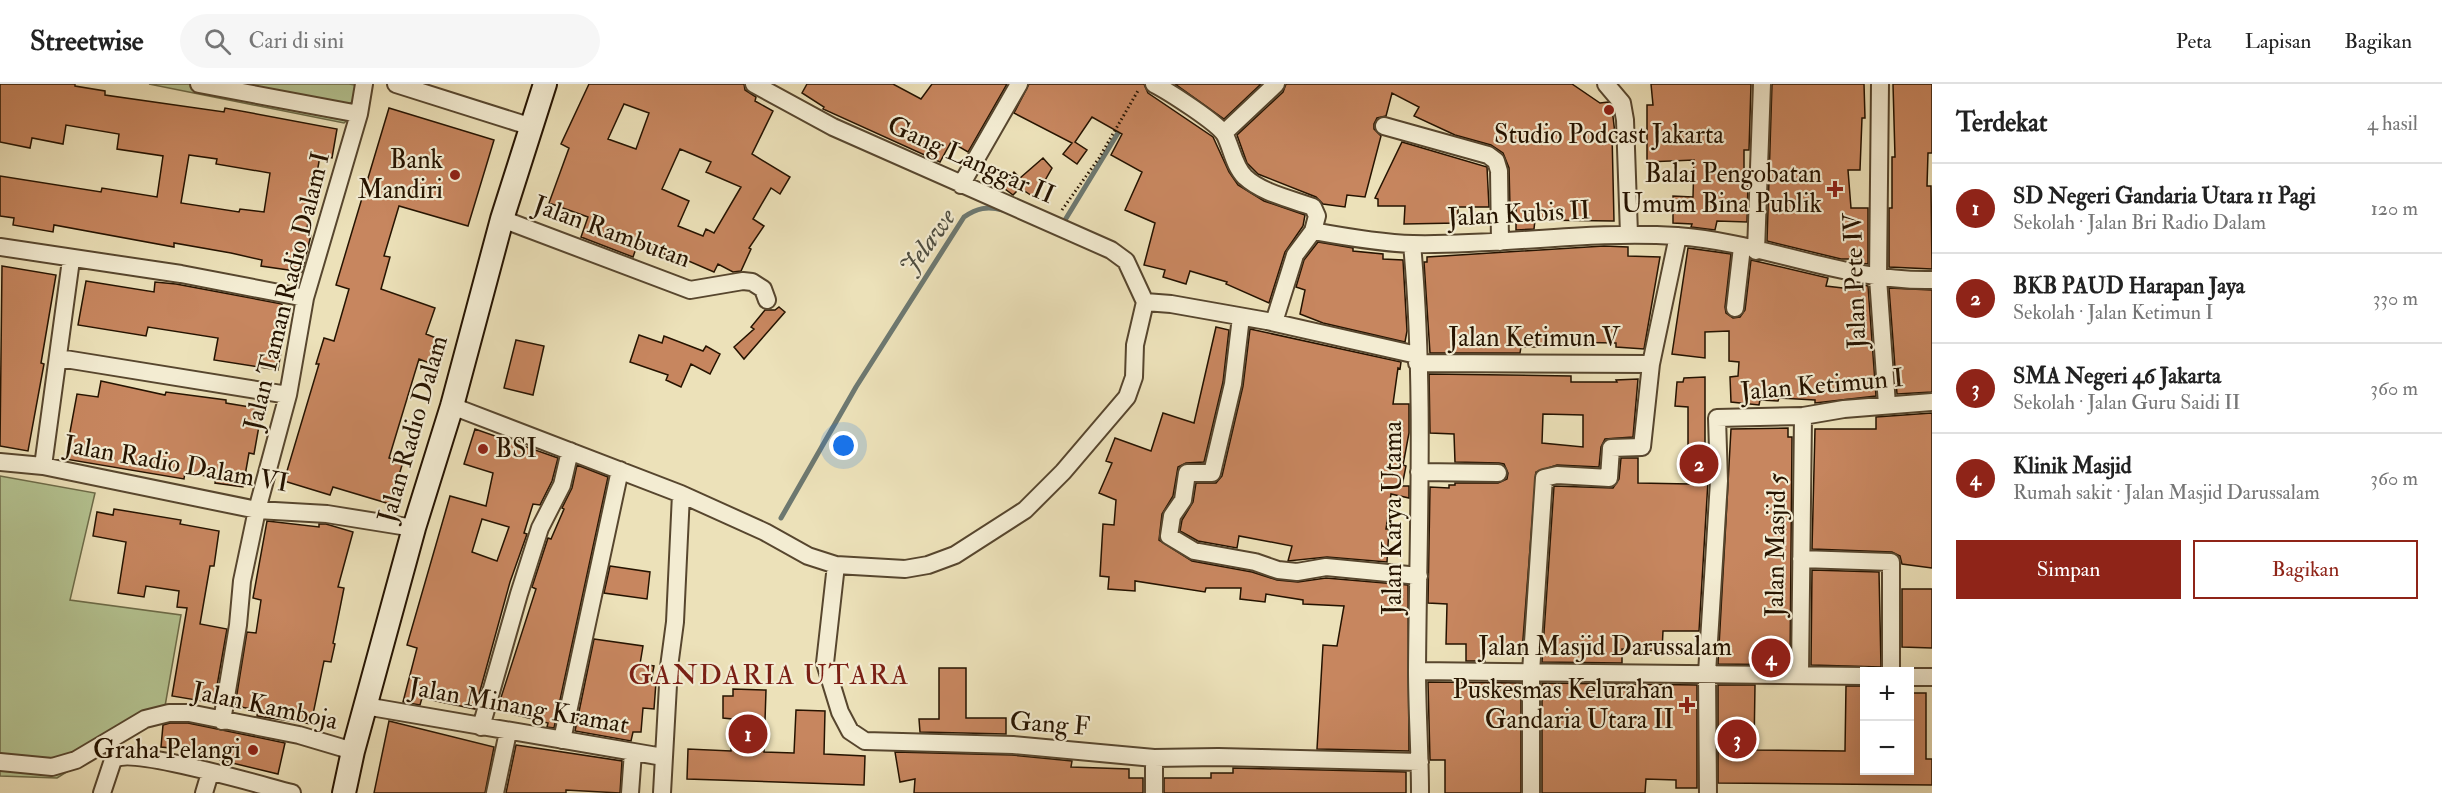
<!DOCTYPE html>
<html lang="id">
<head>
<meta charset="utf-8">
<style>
  body { margin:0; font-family:"IM FELL Double Pica",serif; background:#f6f6f6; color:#222 }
  .controls { position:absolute; right:18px; bottom:18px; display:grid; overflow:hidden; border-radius:0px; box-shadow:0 6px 24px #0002 }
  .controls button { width:54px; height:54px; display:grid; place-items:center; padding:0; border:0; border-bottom:2px solid #e0e0e0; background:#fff; color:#222; font:30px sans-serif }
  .you { position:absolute; left:844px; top:362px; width:21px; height:21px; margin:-15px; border:4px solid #fff; border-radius:50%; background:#1a73e8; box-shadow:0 0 0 9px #1a73e833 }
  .badge { display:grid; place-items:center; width:39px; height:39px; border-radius:50%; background:#8f2418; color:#fff; font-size:20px; font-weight:700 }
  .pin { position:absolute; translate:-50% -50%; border:3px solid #fff; box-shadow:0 2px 6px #0006 }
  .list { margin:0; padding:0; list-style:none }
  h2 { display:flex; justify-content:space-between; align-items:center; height:78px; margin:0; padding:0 24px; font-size:26px }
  h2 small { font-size:20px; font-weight:400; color:#767676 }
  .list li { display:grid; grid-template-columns:39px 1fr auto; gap:18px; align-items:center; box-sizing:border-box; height:90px; padding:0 24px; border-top:2px solid #e0e0e0 }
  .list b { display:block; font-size:22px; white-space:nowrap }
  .list p { margin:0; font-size:20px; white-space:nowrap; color:#767676 }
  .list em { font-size:20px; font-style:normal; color:#767676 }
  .actions { display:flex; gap:12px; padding:18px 24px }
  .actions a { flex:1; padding:14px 0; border:2px solid #8f2418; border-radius:0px; text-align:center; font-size:21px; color:#8f2418 }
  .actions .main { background:#8f2418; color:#fff }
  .icon { flex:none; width:33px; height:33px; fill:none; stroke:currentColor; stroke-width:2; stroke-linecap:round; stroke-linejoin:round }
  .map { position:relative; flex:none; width:1932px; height:709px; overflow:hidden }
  header { display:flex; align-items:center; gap:36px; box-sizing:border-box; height:84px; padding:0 30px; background:#fff; border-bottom:2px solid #e0e0e0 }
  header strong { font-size:28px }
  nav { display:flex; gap:33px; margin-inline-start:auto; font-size:21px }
  .search { width:420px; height:54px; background:#f6f6f6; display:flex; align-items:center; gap:15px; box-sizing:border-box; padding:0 21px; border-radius:33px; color:#767676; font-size:22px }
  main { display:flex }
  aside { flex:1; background:#fff }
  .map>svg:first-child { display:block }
</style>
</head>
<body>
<header>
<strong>Streetwise</strong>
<div class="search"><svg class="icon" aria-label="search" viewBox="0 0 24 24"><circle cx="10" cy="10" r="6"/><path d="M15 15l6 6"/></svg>Cari di sini</div>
<nav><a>Peta</a><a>Lapisan</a><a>Bagikan</a></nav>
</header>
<main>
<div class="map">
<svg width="1932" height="709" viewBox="0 0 1932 709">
  <rect width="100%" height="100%" fill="#ece1b9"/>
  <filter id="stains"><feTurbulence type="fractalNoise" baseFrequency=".00333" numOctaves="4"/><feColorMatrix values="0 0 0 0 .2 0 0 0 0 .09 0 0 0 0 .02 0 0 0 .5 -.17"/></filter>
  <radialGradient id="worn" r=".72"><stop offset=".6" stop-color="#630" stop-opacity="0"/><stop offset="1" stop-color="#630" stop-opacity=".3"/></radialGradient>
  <path fill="#b4c391" stroke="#6c6b48" stroke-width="1.5" d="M 149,0 L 349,0 L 355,1 L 361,14 L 356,29 L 344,39 Z
    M 0,392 L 95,409 L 70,516 L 181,531 L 164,628 L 57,694 L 0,692 Z"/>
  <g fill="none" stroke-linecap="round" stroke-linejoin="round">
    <path stroke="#6d7870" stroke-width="5" d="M 1062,141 L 1121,44
      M 781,434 L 856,303 L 964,133 C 977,124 987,122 1003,126"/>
  </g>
  <path fill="#c7865f" stroke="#251300" stroke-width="1.5" fill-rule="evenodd" d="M 0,0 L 75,0 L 75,2 L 105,7 L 105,11 L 224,28 L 225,24 L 337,45 L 332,74 L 320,72 L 306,150 L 311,151 L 302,188 L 261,182 L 262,176 L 231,169 L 174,159 L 174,163 L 54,141 L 53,148 L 13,141 L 14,134 L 0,132 L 0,92 L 101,108 L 102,104 L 157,113 L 163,72 L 117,65 L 119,50 L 66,41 L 63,60 L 32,54 L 30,64 L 0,58 ZM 189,71 L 217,75 L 216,80 L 270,89 L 264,128 L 240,125 L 239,128 L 181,119 Z
    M 589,0 L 744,0 L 745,6 L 756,13 L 755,17 L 773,27 L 752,70 L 790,93 L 780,110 L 771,104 L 753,135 L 764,142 L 749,164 L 751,165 L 741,187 L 733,188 L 718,180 L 714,188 L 684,175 L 683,178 L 638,159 L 633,173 L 581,153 L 588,133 L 549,119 L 569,64 L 561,60 ZM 624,20 L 649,29 L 636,65 L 608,55 ZM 680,65 L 711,78 L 706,88 L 741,103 L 714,149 L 706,145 L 703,152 L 678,142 L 689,117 L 662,105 Z
    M 807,0 L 893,0 L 921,15 L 932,0 L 1007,0 L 968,68 L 951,58 L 940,78 L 823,25 L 824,23 L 802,9 Z
    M 1029,0 L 1144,0 L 1148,9 L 1213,53 L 1229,88 L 1238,101 L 1264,117 L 1305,131 L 1303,142 L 1285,168 L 1269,219 L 1226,200 L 1227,198 L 1190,187 L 1186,200 L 1163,193 L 1165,186 L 1144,181 L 1155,139 L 1125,126 L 1142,88 L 1111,71 L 1122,50 L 1092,33 L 1075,58 L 1087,66 L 1077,80 L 1063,70 L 1072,59 L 1014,29 Z
    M 1175,0 L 1261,0 L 1224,35 Z
    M 1286,0 L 1572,0 L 1600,19 L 1608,18 L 1612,24 L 1615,50 L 1612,49 L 1614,137 L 1535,136 L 1534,145 L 1516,146 L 1516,124 L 1510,124 L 1509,84 L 1503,69 L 1491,61 L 1455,51 L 1414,32 L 1419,23 L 1392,9 L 1386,32 L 1377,34 L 1374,40 L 1374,45 L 1381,52 L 1365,113 L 1347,111 L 1345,123 L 1323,120 L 1316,113 L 1258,90 L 1247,79 L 1237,51 L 1283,8 Z
    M 1651,0 L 1751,0 L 1749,66 L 1744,66 L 1744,99 L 1748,99 L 1747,138 L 1717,137 L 1715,146 L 1691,143 L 1692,140 L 1673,139 L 1673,112 L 1693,113 L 1694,76 L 1647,78 L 1647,21 L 1653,21 Z
    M 1772,0 L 1864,0 L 1865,34 L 1862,34 L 1860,86 L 1848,86 L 1851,124 L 1868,124 L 1868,180 L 1860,179 L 1860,175 L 1841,175 L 1767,157 Z
    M 1893,0 L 1932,0 L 1932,69 L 1928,69 L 1927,102 L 1931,102 L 1932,185 L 1889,183 L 1889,124 L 1892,124 L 1892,73 L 1895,73 Z
    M 389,24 L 494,56 L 468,142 L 399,122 L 384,172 L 390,173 L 381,205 L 435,224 L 426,250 L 441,256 L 432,280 L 419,275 L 389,374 L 403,378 L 390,420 L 333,403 L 330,411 L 284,397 L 319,280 L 316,280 L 324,254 L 334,257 L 349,205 L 336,201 Z
    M 1402,58 L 1487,83 L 1489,123 L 1458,123 L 1458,139 L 1404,140 L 1405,122 L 1378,122 L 1378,115 L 1375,114 Z
    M 1043,74 L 1052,84 L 1035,114 L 1020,104 L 1013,111 L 1001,102 L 1014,88 L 1020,94 Z
    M 1318,158 L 1353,164 L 1353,167 L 1383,170 L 1383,175 L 1403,176 L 1407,247 L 1405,258 L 1323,239 L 1300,230 L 1305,206 L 1296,203 L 1304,176 Z
    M 1604,162 L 1628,163 L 1628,172 L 1660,173 L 1644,265 L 1616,263 L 1616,259 L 1560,258 L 1560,263 L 1521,263 L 1520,269 L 1430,269 L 1424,178 L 1427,178 L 1427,173 Z
    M 1688,164 L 1731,170 L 1725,223 L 1726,229 L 1733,234 L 1740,233 L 1745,226 L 1751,176 L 1828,194 L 1826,202 L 1860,206 L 1860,200 L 1868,202 L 1876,312 L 1815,319 L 1815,316 L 1779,314 L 1778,317 L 1760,316 L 1759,321 L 1731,318 L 1730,293 L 1738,292 L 1739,278 L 1729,277 L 1729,247 L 1705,248 L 1705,274 L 1672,270 Z
    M 2,182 L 56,191 L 41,279 L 44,280 L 28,367 L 0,362 Z
    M 86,197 L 154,208 L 155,198 L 176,200 L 282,220 L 276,255 L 283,256 L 278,286 L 214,276 L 218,254 L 148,243 L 146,252 L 78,241 Z
    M 1889,204 L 1932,206 L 1932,308 L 1897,310 Z
    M 779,223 L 785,228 L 744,275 L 734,263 L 754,245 L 751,243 L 765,226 L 775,226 Z
    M 1216,243 L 1229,246 L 1223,298 L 1204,378 L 1186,379 L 1178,383 L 1173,412 L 1162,430 L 1159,456 L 1192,477 L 1252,488 L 1277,496 L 1298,498 L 1326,494 L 1408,501 L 1409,667 L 1317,665 L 1323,561 L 1337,562 L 1344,522 L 1303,520 L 1303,516 L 1266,510 L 1265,518 L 1240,515 L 1241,504 L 1206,504 L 1205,508 L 1135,497 L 1135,507 L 1108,505 L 1109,493 L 1100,492 L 1103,440 L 1114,441 L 1116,416 L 1099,409 L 1112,379 L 1106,377 L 1115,354 L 1151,367 L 1163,329 L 1194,339 Z
    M 1250,245 L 1401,278 L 1400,285 L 1398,284 L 1393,320 L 1409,320 L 1409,349 L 1403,381 L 1406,382 L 1402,402 L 1409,402 L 1409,414 L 1391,410 L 1386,445 L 1389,445 L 1387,478 L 1327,473 L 1288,477 L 1292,462 L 1239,452 L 1237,464 L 1198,457 L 1180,447 L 1182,436 L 1193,418 L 1196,399 L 1216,399 L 1222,392 L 1243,302 Z
    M 639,251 L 662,259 L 664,252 L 703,267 L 706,262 L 720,270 L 710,290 L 691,280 L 681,303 L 666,296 L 668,291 L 630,278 Z
    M 516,256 L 544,262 L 533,311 L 504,304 Z
    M 1429,290 L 1571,292 L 1571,298 L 1617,298 L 1616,296 L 1638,295 L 1633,353 L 1605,355 L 1601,363 L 1599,383 L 1557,381 L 1536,388 L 1522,568 L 1485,568 L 1485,577 L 1466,577 L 1466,560 L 1446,560 L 1447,520 L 1428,519 L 1430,403 L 1449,404 L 1449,401 L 1455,401 L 1455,399 L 1498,399 L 1507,395 L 1508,389 L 1504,380 L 1499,379 L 1455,378 L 1454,350 L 1430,349 ZM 1543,330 L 1583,331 L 1583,363 L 1542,359 Z
    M 1705,293 L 1705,366 L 1708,366 L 1708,397 L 1699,547 L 1663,547 L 1662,567 L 1622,565 L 1622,579 L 1542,578 L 1554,402 L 1613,404 L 1619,395 L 1621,374 L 1638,374 L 1638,399 L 1690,400 L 1691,362 L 1688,362 L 1688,323 L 1675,322 L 1677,298 L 1683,298 L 1684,294 Z
    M 101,297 L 165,311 L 166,308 L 226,316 L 226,319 L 262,325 L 254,370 L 249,369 L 243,403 L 215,399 L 216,394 L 185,388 L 184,395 L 65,375 L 77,310 L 98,313 Z
    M 1932,329 L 1932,484 L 1902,480 L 1900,472 L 1892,468 L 1812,465 L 1815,345 L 1876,345 L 1876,333 Z
    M 1788,344 L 1788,353 L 1792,353 L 1790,581 L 1718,580 L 1731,345 Z
    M 475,345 L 558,374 L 552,397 L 540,421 L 533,420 L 524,449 L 527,450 L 510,498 L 475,625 L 422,614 L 420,621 L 403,618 L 417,564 L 407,561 L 450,412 L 486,422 L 493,389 L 464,380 ZM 482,435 L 509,443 L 497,477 L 472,468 Z
    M 577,381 L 608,393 L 554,644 L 547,643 L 548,639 L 497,626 L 536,505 L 532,503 L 548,454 L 551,455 L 564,425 L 562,424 L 572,404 Z
    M 114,425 L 181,436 L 180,440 L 219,447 L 214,482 L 210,482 L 200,540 L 227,545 L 214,619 L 172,612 L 187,524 L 177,523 L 179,507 L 146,502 L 144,513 L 118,509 L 126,458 L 93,452 L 97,428 L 113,431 Z
    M 267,437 L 319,443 L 319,440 L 326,440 L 353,448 L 338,503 L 344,504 L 333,559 L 335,560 L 331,578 L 324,577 L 311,640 L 257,632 L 258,626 L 235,622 L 247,548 L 256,549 L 261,516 L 253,514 Z
    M 610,482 L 650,488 L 647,515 L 604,509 Z
    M 1812,486 L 1879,488 L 1881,583 L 1811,581 Z
    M 1902,505 L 1932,505 L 1932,564 L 1902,563 Z
    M 594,555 L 643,562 L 640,580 L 654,582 L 651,598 L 656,598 L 654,625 L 643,624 L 641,648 L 633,648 L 631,657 L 575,647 Z
    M 939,584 L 966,584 L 966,634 L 1006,634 L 1006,650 L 920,648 L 919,635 L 939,635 Z
    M 1428,598 L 1521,599 L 1521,709 L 1445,709 L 1445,676 L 1430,676 Z
    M 1542,599 L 1697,601 L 1697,704 L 1676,704 L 1676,696 L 1646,695 L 1645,709 L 1542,709 Z
    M 1718,601 L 1755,601 L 1754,666 L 1845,667 L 1846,602 L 1864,602 L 1864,687 L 1910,687 L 1910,609 L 1926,609 L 1926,675 L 1932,675 L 1932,701 L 1718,699 Z
    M 733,605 L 766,606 L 764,668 L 794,669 L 796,626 L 825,627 L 824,670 L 865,672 L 864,701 L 687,695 L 688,665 L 731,667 L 732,635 L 723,634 L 723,612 L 733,612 Z
    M 389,637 L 494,663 L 485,709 L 374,709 Z
    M 170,639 L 188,639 L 285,659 L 278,690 L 220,676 L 221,669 L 161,663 L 163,641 Z
    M 516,661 L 622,677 L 620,709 L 566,706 L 566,709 L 506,709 Z
    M 895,668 L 1012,671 L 1072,677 L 1071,683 L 1129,685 L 1129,694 L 1143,694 L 1143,709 L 914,709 L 915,695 L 900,698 Z
    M 1233,684 L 1406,688 L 1406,709 L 1164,709 L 1164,694 L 1211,694 L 1211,689 L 1233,689 Z"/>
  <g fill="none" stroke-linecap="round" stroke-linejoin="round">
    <g stroke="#57462e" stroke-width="20">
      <path id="street" d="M 199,0 L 359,30
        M 396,0 L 532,43
        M 754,0 L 833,43 L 1111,166 L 1126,177 L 1145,218
        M 1154,0 C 1168,7 1218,39 1225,51 C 1232,65 1234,82 1245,93 C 1262,109 1291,115 1313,123 L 1317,132 L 1313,147
        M 1606,0 L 1622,19 L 1625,36 L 1629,150
        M 1880,0 L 1878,194 L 1887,321
        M 1384,42 L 1488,71 L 1496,77 L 1499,87 L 1500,158
        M 1224,49 L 1276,0
        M 961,101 L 1019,0
        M 502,135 L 690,206 L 743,197 L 752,198 L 763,205 L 767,216
        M 1412,160 C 1425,301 1418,444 1417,586 C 1417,627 1420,668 1420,709
        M 0,163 L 181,190 L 305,214
        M 1756,167 L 1762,0
        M 1145,218 L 1171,220 L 1267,237 L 1417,271
        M 1735,224 L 1742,163
        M 1241,233 L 1233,300 L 1212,389 L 1187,389 L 1183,416 L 1172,432 L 1169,452 L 1194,467 L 1255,478 L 1278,486 L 1297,488 L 1326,483 L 1419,492
        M 1274,238 L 1295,171 L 1313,147 C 1346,153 1380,159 1413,160 C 1501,162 1589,146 1677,152 C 1763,158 1844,198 1932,196
        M 59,274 L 288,311
        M 1417,279 L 1651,280
        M 452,322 L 681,410 L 765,448 L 808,472 L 836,481 L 905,485 L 928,481 L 955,471 L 1025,426 L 1063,388 L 1127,313 L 1134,293 L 1135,261 L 1145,218
        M 0,378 L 43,382 L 257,426 L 327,430 L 414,444
        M 43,382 L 71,176
        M 1419,388 L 1498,389
        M 1801,475 L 1891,478 L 1891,588
        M 836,481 L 825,579 L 840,628 L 850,647 L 865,657 L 1013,661 L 1154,674 L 1218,673 L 1420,678
        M 1417,587 L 1864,592
        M 1800,590 L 1803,332
        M 1910,593 L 1932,593
        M 365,622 L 663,673
        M 222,637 L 238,541 L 242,497 L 257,426 L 288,311 L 305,214 L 359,30 L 364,0
        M 481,643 L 519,510 L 540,444 L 562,401 L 570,367
        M 562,656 L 620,386
        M 1154,674 L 1154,709
        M 0,678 L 52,683 L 76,676 L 145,635 L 169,629 L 189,629 L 299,651 L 353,667
        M 102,709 L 113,676 C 131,662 263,702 292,709
        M 204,709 L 210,689
        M 495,709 L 508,648
        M 630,709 L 633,668
        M 662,709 L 669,583 L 675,538 L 681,410
        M 1531,709 L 1531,588 L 1544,394 L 1557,391 L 1609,394 L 1611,364 L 1642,363 L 1651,280 L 1678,152
        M 1708,709 L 1707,589 L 1719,397 L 1717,334 L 1803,332 L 1844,325 L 1932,318"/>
    </g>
    <g stroke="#251300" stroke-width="26">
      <path id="secondary" d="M 344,709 L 353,667 L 414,444 L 452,322 L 502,135 L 545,0"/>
    </g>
    <path stroke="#251300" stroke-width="3" stroke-dasharray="1.5 3" stroke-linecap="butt" d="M 1062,126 L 1099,74 L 1139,5"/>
    <use href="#street" stroke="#f3ecd2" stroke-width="16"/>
    <use href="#secondary" stroke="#f3ecd2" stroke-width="22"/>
  </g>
  <g fill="#8f2418" stroke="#f3ecd2" stroke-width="2">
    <circle cx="1609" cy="26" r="6"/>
    <circle cx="455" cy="91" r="6"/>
    <path d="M1832 96h6v6h6v6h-6v6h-6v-6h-6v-6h6z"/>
    <circle cx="483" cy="365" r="6"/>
    <path d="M1684 612h6v6h6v6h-6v6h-6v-6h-6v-6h6z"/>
    <circle cx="253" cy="666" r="6"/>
  </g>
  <g text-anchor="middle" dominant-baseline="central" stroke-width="4.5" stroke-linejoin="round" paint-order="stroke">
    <g font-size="26" fill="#251300" stroke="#f3ecd2" text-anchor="end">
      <text x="1609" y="51" text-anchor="middle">Studio Podcast Jakarta</text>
      <text x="443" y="76">Bank<tspan x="443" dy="30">Mandiri</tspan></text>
      <text x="1822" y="90">Balai Pengobatan<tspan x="1822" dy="30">Umum Bina Publik</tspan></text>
      <text x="495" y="365" text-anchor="start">BSI</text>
      <text x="1674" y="606">Puskesmas Kelurahan<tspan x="1674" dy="30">Gandaria Utara II</tspan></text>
      <text x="241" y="666">Graha Pelangi</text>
    </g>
    <g font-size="26" fill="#251300" stroke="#f3ecd2">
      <text transform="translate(971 76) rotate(24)">Gang Langgar II</text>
      <text transform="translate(1519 130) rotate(-3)">Jalan Kubis II</text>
      <text transform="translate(612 148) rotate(20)">Jalan Rambutan</text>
      <text transform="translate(1855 197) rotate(-92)">Jalan Pete IV</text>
      <text transform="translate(287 207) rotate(-76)">Jalan Taman Radio Dalam I</text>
      <text x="1534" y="254">Jalan Ketimun V</text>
      <text transform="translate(1822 301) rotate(-5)">Jalan Ketimun I</text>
      <text transform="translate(413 345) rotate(-74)">Jalan Radio Dalam</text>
      <text transform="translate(176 380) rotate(10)">Jalan Radio Dalam VI</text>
      <text transform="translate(1393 434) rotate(-90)">Jalan Karya Utama</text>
      <text transform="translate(1776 461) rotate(-89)">Jalan Masjid 5</text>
      <text x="1605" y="563">Jalan Masjid Darussalam</text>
      <text transform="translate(265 622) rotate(12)">Jalan Kamboja</text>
      <text transform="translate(519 622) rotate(10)">Jalan Minang Kramat</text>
      <text transform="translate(1050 640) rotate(4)">Gang F</text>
    </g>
    <g font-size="27" font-style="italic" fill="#4f4e41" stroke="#f3ecd2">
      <text transform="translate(928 158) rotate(-54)">Jelawe</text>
    </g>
    <g font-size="28" letter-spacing="1.5" fill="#7a1f14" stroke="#f3ecd2">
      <text x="769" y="591">GANDARIA UTARA</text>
    </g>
  </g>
  <rect width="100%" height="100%" filter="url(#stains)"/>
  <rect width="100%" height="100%" fill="url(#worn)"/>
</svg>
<div class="controls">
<button>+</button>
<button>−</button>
</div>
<div class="you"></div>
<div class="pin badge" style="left:748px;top:650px">1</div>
<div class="pin badge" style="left:1699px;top:380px">2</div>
<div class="pin badge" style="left:1737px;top:655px">3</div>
<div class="pin badge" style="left:1771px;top:574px">4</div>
</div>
<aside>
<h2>Terdekat<small>4 hasil</small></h2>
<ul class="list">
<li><span class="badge">1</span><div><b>SD Negeri Gandaria Utara 11 Pagi</b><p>Sekolah · Jalan Bri Radio Dalam</p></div><em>120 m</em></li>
<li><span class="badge">2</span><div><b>BKB PAUD Harapan Jaya</b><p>Sekolah · Jalan Ketimun I</p></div><em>330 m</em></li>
<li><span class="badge">3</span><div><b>SMA Negeri 46 Jakarta</b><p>Sekolah · Jalan Guru Saidi II</p></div><em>360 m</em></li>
<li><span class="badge">4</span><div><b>Klinik Masjid</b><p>Rumah sakit · Jalan Masjid Darussalam</p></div><em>360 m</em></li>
</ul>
<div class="actions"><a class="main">Simpan</a><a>Bagikan</a></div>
</aside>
</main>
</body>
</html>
